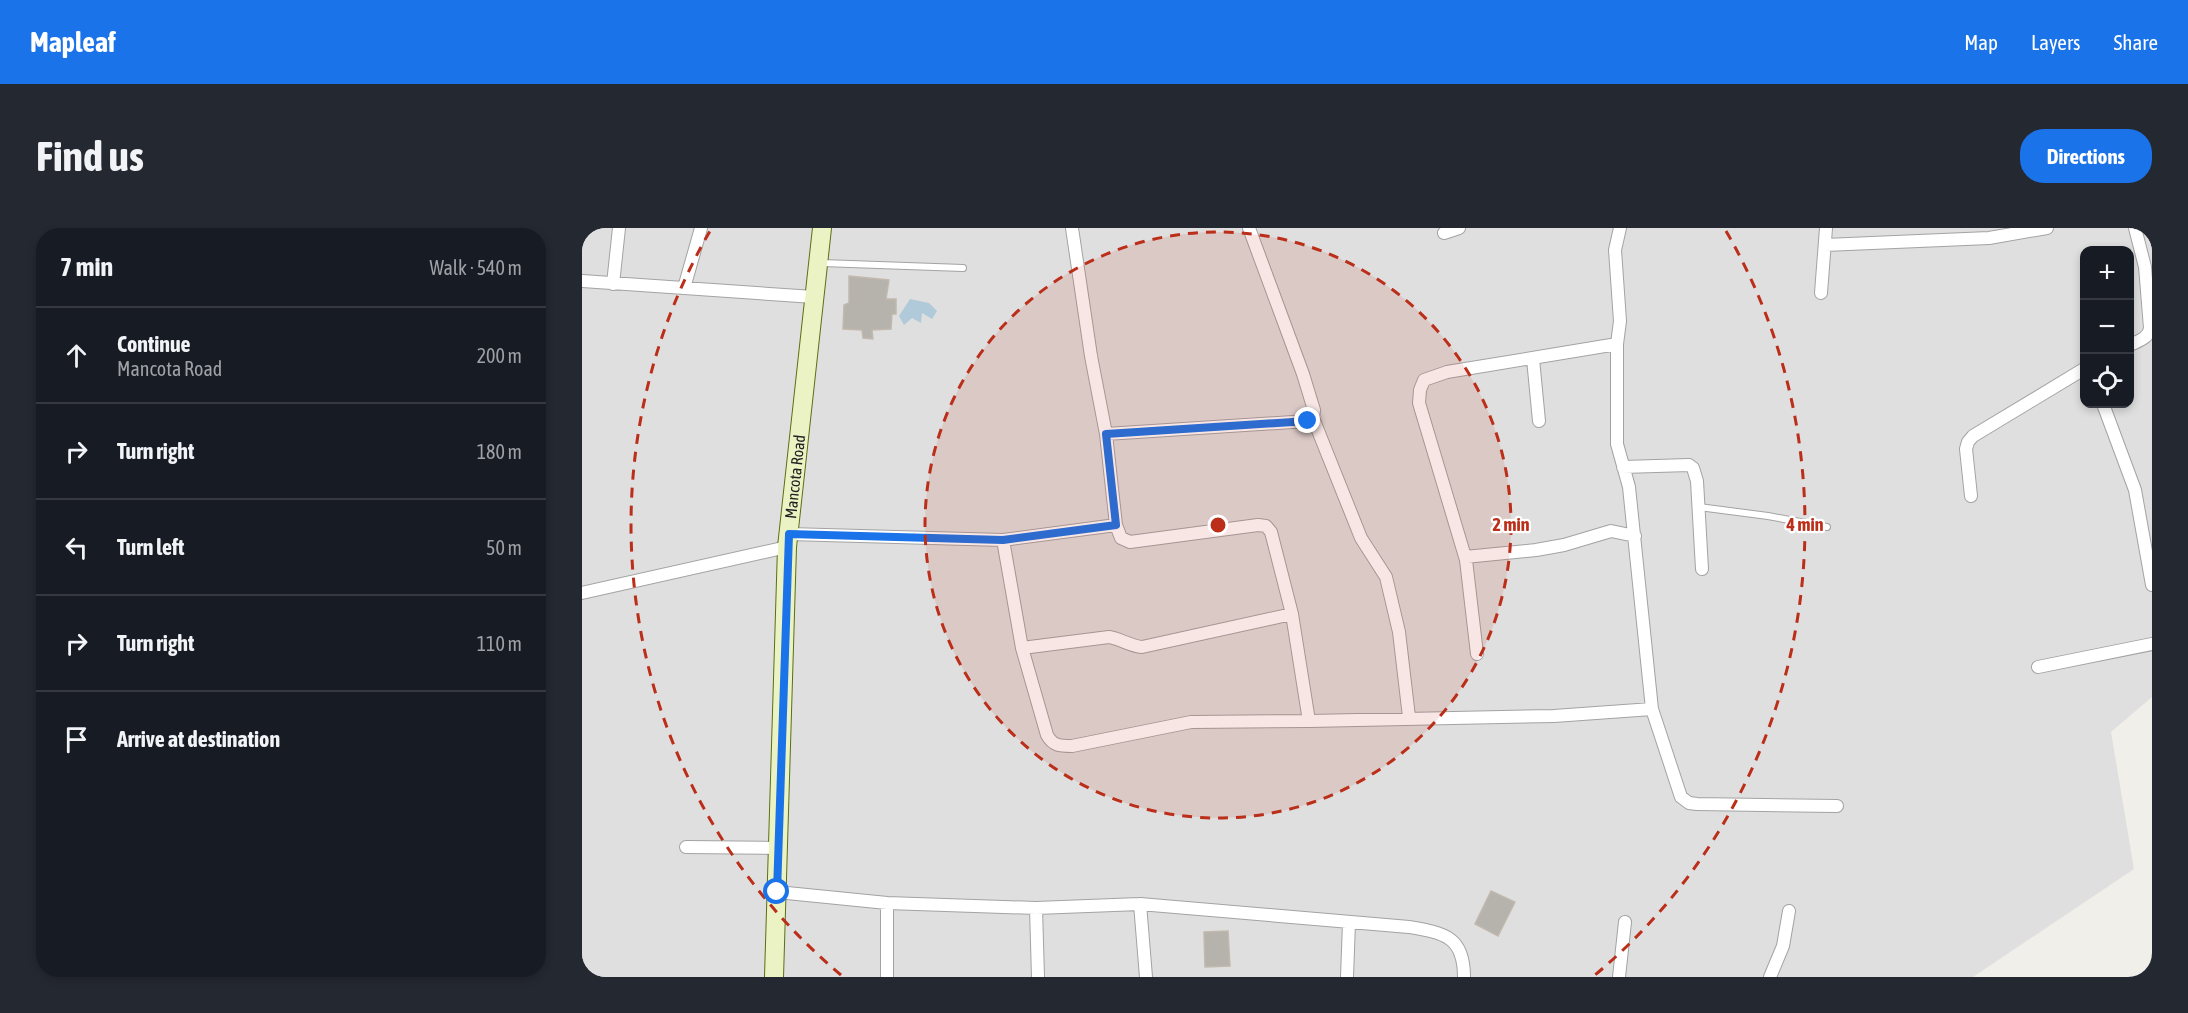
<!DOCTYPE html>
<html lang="en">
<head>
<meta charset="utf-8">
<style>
  body { margin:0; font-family:"Asap Condensed",sans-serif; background:#242831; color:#f1f3f6 }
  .controls { position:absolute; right:18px; top:18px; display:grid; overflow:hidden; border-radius:12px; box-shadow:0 3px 9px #0003 }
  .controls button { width:54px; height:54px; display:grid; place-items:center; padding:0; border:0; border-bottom:2px solid #363941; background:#171b24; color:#f1f3f6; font:30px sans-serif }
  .stop { position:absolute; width:18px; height:18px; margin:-14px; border:4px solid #1a73e8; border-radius:50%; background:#fff }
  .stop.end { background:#1a73e8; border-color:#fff; box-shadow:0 2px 6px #0008 }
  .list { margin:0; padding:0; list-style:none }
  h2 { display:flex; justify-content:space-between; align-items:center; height:78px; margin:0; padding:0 24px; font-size:26px }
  h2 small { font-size:20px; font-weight:400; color:#9ea1a6 }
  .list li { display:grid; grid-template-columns:39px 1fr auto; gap:18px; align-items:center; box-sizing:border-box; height:96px; padding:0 24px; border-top:2px solid #363941 }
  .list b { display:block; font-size:22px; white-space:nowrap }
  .list p { margin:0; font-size:20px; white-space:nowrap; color:#9ea1a6 }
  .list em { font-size:20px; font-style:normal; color:#9ea1a6 }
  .icon { flex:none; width:33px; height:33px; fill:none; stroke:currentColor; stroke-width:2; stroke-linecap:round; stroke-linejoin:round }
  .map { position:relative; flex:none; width:1570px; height:749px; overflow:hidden; border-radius:24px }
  header { display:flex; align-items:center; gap:36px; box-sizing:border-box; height:84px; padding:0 30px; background:#1a73e8; color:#fff }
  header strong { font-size:28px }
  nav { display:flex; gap:33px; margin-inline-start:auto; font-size:21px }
  .intro { display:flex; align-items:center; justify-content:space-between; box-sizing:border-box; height:144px; padding:0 36px }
  h1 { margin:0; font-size:42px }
  .button { padding:15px 27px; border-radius:24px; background:#1a73e8; color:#fff; font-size:21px; font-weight:700 }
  main { display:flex; gap:36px; padding:0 36px }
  aside { flex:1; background:#171b24; border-radius:24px; box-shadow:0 3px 9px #0003 }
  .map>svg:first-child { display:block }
</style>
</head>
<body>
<header>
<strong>Mapleaf</strong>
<nav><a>Map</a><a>Layers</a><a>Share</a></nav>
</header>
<div class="intro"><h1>Find us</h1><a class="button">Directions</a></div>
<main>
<aside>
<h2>7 min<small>Walk · 540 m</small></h2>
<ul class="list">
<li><svg class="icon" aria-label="ahead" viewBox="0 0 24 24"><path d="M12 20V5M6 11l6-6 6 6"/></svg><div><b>Continue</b><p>Mancota Road</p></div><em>200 m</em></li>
<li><svg class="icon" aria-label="right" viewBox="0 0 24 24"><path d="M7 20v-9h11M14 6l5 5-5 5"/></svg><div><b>Turn right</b></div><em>180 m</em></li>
<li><svg class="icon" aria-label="left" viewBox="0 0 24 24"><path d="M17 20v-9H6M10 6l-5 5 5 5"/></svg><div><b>Turn left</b></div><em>50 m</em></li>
<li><svg class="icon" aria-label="right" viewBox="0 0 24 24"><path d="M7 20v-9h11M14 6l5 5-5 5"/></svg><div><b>Turn right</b></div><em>110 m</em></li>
<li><svg class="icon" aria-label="arrive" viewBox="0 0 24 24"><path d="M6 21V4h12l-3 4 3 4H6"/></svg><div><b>Arrive at destination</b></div></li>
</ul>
</aside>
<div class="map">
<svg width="1570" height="749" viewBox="0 0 1570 749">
  <rect width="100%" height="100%" fill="#f1efea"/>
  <path fill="#e0dfdf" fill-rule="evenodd" d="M 0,0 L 1570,0 L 1570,469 L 1529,504 L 1552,641 L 1391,749 L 0,749 ZM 1502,22 L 1548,22 L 1548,176 L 1502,176 Z"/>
  <path fill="#b0cad9" d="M 328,71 L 347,75 L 355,83 L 350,91 L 340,85 L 339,95 L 330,90 L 322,97 L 317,88 Z"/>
  <path fill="#b6b2ac" stroke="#c1b9ae" stroke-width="1.5" d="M 267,48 L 307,52 L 304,71 L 314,71 L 314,86 L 310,86 L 309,101 L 290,102 L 291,111 L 281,110 L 280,102 L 261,101 L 262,77 L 267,75 Z
    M 909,663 L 933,674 L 916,708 L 893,696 Z
    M 646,703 L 648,738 L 623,739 L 622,704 Z"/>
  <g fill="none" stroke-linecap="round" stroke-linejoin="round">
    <g stroke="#a3a3a3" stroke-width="8">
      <path id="lane" d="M 240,35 L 381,40
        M 1117,279 L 1186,288 L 1245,299"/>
    </g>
    <g stroke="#a3a3a3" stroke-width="14">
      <path id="street" d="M 490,0 L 509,128 L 524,206 L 534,297 L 539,310 L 548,314 L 676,297 L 684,298 L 689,304 L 710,386 L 727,493 L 972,488 L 1070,481
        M 1038,0 L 1033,22 L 1038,93 L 1035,116 L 1035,216 L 1047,259 L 1070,481 L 1099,569 L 1107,575 L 1115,576 L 1255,578
        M 862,5 L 877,0
        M 1243,17 L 1407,10 L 1465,0
        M 0,53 L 232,69
        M 31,56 L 37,0
        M 102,60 L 119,0
        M 1239,65 L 1244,0
        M 1548,117 C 1556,113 1567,110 1568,100 L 1563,39 L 1553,0
        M 951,131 L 957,193
        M 1521,176 L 1553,262 L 1570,357
        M 731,190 L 779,310 L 804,349 L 817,404 L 827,489
        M 524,206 L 726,193 L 731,190 L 732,182 L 721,146 L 667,0
        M 1041,239 L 1107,237 L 1111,240 L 1115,253 L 1120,341
        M 1389,268 L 1384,221 L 1386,214 L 1391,208 L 1502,141
        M 207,306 L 421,312 L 534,297
        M 421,312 L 440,420 L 465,507 C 471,518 478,518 490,518 L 609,494 L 727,493
        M 883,329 L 954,322 L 982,317 L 1029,303 L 1053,308
        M 0,365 L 205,319
        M 440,420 L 527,409 C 539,411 548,418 560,419 L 710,386
        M 895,426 L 884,332 L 837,175 L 838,162 L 842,152 L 865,144 L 1035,116
        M 1456,439 L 1570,416
        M 104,619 L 197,620
        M 195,664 L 305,675 L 454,680 L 558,676 L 827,699 C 862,705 882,708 882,749
        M 558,676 L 564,749
        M 454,680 L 456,749
        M 305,749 L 305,675
        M 765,749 L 767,695
        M 1037,749 L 1043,694
        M 1188,749 L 1201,718 L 1207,683"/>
    </g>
    <g stroke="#596f13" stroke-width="20">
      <g id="secondary">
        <path id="s1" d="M 192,749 L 205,319 L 240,0"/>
      </g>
    </g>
    <use href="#lane" stroke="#fff" stroke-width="6"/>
    <use href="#street" stroke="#fff" stroke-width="12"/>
    <use href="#secondary" stroke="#ebf3c5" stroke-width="18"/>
  </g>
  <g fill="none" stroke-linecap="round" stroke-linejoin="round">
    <path stroke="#1a73e8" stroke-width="8" d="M 195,664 L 207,306 L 421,312 L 534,297 L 524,206 L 726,193"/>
  </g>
  <circle cx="636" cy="297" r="293" fill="#bb2e19" fill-opacity=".12"/>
  <g fill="none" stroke="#bb2e19" stroke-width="3" stroke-dasharray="10 8">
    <circle cx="636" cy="297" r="293"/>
    <path d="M259 747A587 587 0 0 1 128 3M1144 3A587 587 0 0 1 1013 747"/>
  </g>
  <g text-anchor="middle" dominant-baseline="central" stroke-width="4.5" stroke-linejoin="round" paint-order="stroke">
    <g font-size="16" fill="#222" stroke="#fff">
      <text stroke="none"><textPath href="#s1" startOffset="501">Mancota Road</textPath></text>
    </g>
  </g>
  <circle cx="636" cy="297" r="9" fill="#bb2e19" stroke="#fff" stroke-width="3"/>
  <g font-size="18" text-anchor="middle" font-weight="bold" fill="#bb2e19" stroke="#fff" stroke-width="4.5" stroke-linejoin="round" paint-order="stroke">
    <text x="929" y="303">2 min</text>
    <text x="1223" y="303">4 min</text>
  </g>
</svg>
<div class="controls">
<button>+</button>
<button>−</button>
<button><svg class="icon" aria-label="locate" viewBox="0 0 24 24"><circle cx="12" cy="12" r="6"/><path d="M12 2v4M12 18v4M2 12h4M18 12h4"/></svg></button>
</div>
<div class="stop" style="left:195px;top:664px"></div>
<div class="stop end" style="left:726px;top:193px"></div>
</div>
</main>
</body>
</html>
